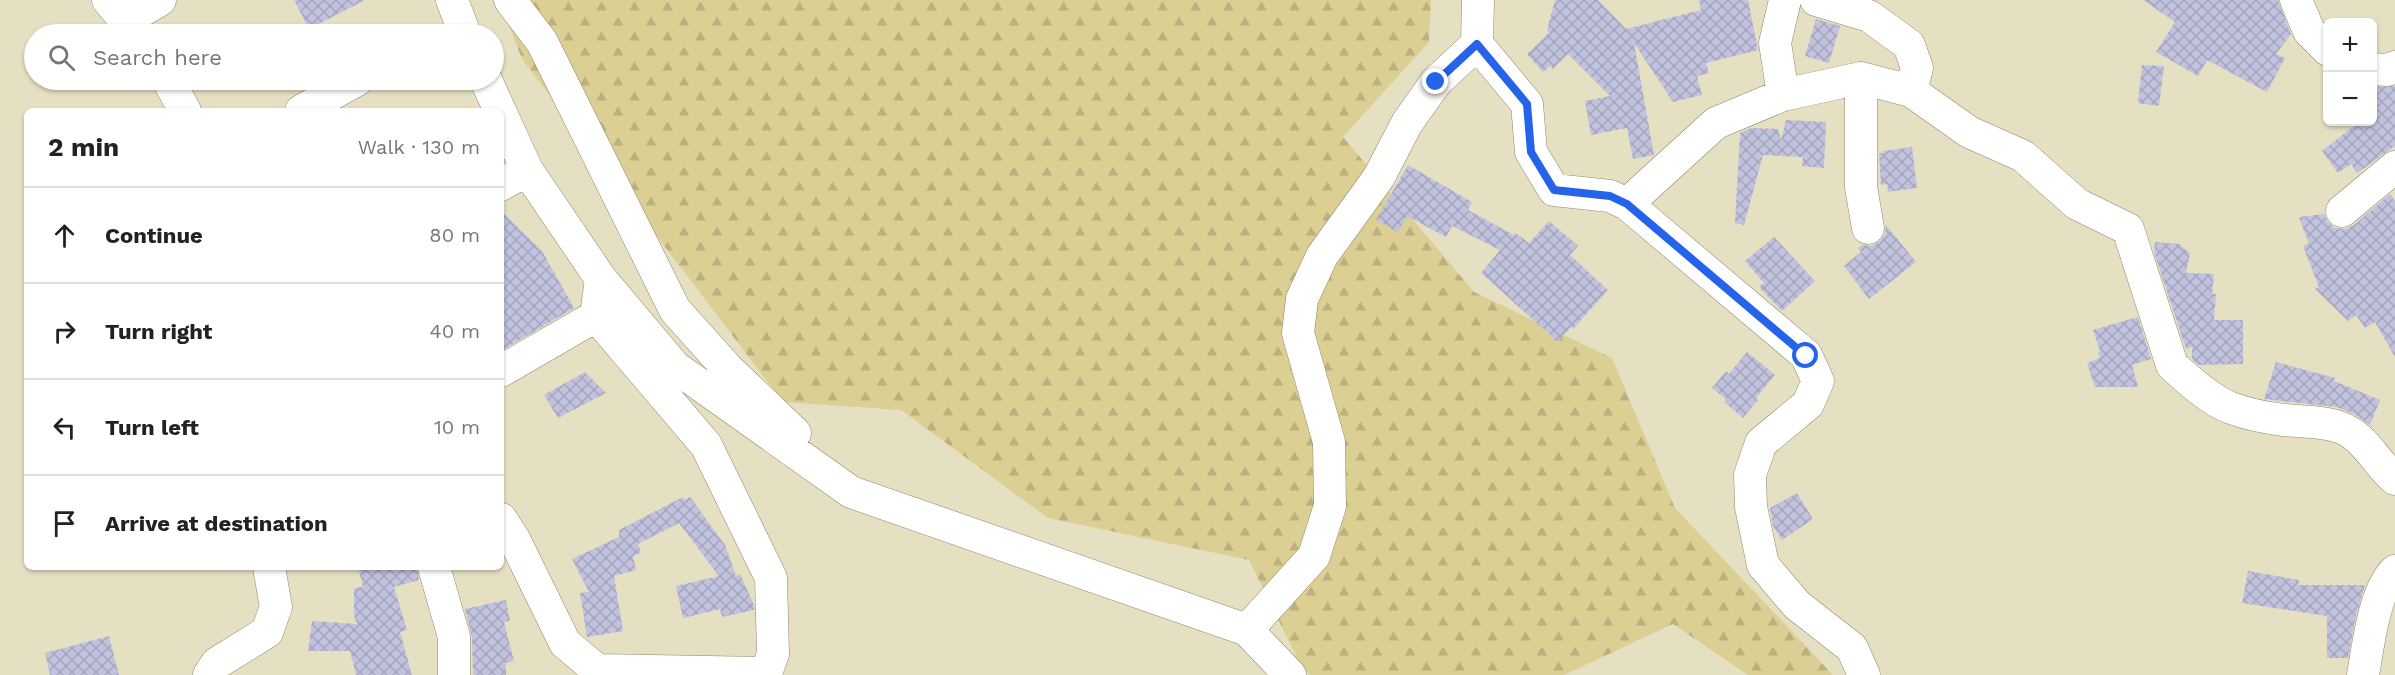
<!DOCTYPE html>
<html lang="en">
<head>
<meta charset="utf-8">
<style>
  body { margin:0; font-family:"Work Sans",sans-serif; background:#f6f6f6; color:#222 }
  .controls { position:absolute; right:18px; top:18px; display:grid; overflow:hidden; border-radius:9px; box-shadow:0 2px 4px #0004 }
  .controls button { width:54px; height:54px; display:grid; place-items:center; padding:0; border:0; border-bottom:2px solid #e0e0e0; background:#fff; color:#222; font:30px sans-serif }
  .stop { position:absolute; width:18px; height:18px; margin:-14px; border:4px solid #2563eb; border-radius:50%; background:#fff }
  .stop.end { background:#2563eb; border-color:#fff; box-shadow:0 2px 6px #0008 }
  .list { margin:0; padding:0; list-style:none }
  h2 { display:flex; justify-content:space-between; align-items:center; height:78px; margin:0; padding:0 24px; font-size:26px }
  h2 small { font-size:20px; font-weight:400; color:#767676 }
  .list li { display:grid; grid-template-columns:39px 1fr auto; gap:18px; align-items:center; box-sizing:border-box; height:96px; padding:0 24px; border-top:2px solid #e0e0e0 }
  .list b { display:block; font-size:22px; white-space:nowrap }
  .list em { font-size:20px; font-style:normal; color:#767676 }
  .icon { flex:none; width:33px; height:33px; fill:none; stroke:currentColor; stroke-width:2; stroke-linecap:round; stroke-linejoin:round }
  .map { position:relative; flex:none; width:2395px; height:675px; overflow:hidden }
  .search { position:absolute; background:#fff; box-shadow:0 2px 4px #0004; left:24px; top:24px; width:480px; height:66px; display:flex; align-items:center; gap:15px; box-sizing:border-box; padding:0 21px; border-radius:33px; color:#767676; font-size:22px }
  .panel { position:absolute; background:#fff; box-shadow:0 2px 4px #0004; left:24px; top:108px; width:480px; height:462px; border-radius:9px }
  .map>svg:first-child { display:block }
</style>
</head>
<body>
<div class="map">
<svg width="2395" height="675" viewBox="0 0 2395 675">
  <defs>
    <pattern id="forest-firs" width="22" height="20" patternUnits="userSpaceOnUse" patternTransform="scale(1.5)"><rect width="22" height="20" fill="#dccf94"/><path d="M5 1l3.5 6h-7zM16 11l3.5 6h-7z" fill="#bcb17e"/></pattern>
    <pattern id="building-cross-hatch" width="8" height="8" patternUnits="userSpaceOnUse" patternTransform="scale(1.5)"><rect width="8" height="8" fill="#c0c2de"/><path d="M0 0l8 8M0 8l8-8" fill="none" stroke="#a4a6bd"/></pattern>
  </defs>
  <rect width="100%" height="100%" fill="#e6e0c3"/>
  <path fill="url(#forest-firs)" d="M 499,0 L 1431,0 L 1429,42 L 1343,137 L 1474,292 L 1612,358 L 1675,508 L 1833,675 L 1748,675 L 1673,624 L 1564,675 L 1310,675 L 1302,668 L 1249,560 L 1048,518 L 901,410 L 783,402 L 522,59 Z"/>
  <path fill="url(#building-cross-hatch)" d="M 294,0 L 365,0 L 309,29 Z
    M 1555,0 L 1598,0 L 1626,29 L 1701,10 L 1699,0 L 1748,0 L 1758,50 L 1706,63 L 1709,73 L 1697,76 L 1702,95 L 1673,102 L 1634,43 L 1654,155 L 1633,159 L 1627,128 L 1591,135 L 1585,101 L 1610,96 L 1568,54 L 1553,69 L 1550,66 L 1543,72 L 1527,54 L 1549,33 L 1547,30 Z
    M 2143,0 L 2278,0 L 2291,34 L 2276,54 L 2285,58 L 2267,92 L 2207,60 L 2198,76 L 2156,52 L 2175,22 Z
    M 1816,19 L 1840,26 L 1829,63 L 1805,56 Z
    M 2142,65 L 2164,66 L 2159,106 L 2138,103 Z
    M 2395,86 L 2395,146 L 2357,173 L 2351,164 L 2338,173 L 2322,151 L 2359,122 L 2373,122 L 2373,87 Z
    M 1786,120 L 1826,122 L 1824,168 L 1802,166 L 1803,157 L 1763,155 L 1744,225 L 1735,223 L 1740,133 L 1751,128 L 1778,129 L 1781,140 Z
    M 1912,147 L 1917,188 L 1888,192 L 1887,184 L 1881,185 L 1879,153 L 1883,153 L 1883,151 Z
    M 1408,165 L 1472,202 L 1468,210 L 1514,235 L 1515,233 L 1529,243 L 1549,221 L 1578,246 L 1570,255 L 1608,290 L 1573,329 L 1571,327 L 1558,342 L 1481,273 L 1500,250 L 1452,226 L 1446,237 L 1407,216 L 1398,232 L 1376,220 Z
    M 2390,194 L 2395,201 L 2395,357 L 2375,322 L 2365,328 L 2356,315 L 2348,321 L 2315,289 L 2319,287 L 2303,246 L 2309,244 L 2299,217 L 2324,214 L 2328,222 L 2335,228 L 2346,229 L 2354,225 Z
    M 501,211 L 542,251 L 574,308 L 504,349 L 501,344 Z
    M 1886,225 L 1916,262 L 1869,299 L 1844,266 L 1861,252 L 1858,248 L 1862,245 L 1872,246 L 1880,241 L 1885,235 Z
    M 1774,237 L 1815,281 L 1782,311 L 1759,287 L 1764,283 L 1745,261 Z
    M 2155,242 L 2179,244 L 2190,253 L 2186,273 L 2214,274 L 2212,294 L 2216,294 L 2214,320 L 2243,320 L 2243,364 L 2199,365 L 2192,359 L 2192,347 L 2186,349 L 2154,252 Z
    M 2138,317 L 2151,359 L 2132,365 L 2138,387 L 2095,387 L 2087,363 L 2100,358 L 2098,352 L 2100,351 L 2093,330 Z
    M 1747,352 L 1775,375 L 1756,398 L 1758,400 L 1743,418 L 1724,402 L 1726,399 L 1712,388 L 1726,371 L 1729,374 Z
    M 2276,362 L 2335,378 L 2334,381 L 2380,400 L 2370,425 L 2356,415 L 2337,407 L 2264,399 Z
    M 585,372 L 606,393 L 558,418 L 544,395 Z
    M 1797,493 L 1813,519 L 1782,540 L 1773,526 L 1770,508 Z
    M 683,497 L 685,500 L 690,497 L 725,545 L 736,576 L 740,574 L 754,605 L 754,610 L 722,617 L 720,609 L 683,618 L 676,586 L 719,576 L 679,523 L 638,544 L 641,553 L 633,556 L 636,570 L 614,576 L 623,631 L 587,637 L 580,593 L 589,592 L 572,559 L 619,537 L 619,530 Z
    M 358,567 L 417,567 L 419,580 L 394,587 L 407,630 L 400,632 L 412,675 L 356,675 L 350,651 L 308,651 L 312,621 L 357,624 L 354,616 L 354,588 L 363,587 Z
    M 2248,571 L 2299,580 L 2298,585 L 2365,585 L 2356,615 L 2348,658 L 2327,658 L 2327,616 L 2242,603 Z
    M 506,600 L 510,621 L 504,622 L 514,661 L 506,663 L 506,675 L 473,675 L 472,637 L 465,609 Z
    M 109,636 L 119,675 L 50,675 L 45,653 Z"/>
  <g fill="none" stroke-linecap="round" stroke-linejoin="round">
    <g stroke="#8d876c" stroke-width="33">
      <path id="street" d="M 108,0 L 137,34
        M 452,0 L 465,34
        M 510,0 L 542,42 L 675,310 L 728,369 L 795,433
        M 1478,0 L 1477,44 L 1527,104 L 1531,152 L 1554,190 L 1610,196 L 1627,204 L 1806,355 L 1818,381 L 1808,404 L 1761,443 L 1750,475 L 1751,507 L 1763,565 L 1797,605 L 1852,648 L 1864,675
        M 1816,0 L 1869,16 L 1909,45 L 1917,68 L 1911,91
        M 2296,0 L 2309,31 L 2328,50
        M 126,20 L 160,0
        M 2372,69 L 2387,70 L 2395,67
        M 1861,78 L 1861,187 L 1868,228
        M 168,80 L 185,111
        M 486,80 L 500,111
        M 1783,95 L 1775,43 L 1785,0
        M 301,111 L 357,80
        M 501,113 L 527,170 L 601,279 L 675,367 L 851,492 L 1247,630 L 1290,675
        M 501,185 L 527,170
        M 1627,204 L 1716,123 L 1783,95 L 1861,78 L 1911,91 L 1969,132 L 2023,156 L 2077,204 L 2128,229 L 2172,365 C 2187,379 2211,401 2231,408 C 2247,414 2267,418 2284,420 C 2301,422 2323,421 2339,427 C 2365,436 2375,462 2395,479
        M 2342,211 L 2395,167
        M 501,371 L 596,316
        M 501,519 L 514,539 L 565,643 L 597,670 L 766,673 L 773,654 L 771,578 L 706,445 L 596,316 L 601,279
        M 434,567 L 454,637 L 454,675
        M 1247,630 L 1314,556 L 1330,506 L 1329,442 L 1298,333 L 1302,299 L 1322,256 L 1379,177 L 1407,123 L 1436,82 L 1477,44
        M 209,675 L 217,663 L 267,632 L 276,607 L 269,567
        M 2363,675 C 2368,647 2374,591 2395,571"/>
    </g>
    <use href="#street" stroke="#fff" stroke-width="32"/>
  </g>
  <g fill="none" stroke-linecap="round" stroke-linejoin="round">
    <path stroke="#2563eb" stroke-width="8" d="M 1436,82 L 1477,44 L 1527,104 L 1531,152 L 1554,190 L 1610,196 L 1627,204 L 1806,356"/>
  </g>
</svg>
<div class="controls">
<button>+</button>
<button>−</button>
</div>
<div class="stop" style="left:1806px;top:356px"></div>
<div class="stop end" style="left:1436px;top:82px"></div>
<div class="search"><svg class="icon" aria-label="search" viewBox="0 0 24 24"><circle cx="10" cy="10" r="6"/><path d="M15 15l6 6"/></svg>Search here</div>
<section class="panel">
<h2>2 min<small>Walk · 130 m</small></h2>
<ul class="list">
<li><svg class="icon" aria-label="ahead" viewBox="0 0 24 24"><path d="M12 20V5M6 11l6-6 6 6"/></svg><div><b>Continue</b></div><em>80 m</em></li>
<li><svg class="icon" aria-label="right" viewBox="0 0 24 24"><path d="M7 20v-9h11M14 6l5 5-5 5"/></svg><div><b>Turn right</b></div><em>40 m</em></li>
<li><svg class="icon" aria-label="left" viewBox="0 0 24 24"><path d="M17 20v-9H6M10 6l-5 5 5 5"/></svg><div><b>Turn left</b></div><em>10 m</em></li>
<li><svg class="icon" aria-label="arrive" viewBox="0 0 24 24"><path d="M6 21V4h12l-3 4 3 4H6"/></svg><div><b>Arrive at destination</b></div></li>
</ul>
</section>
</div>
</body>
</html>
